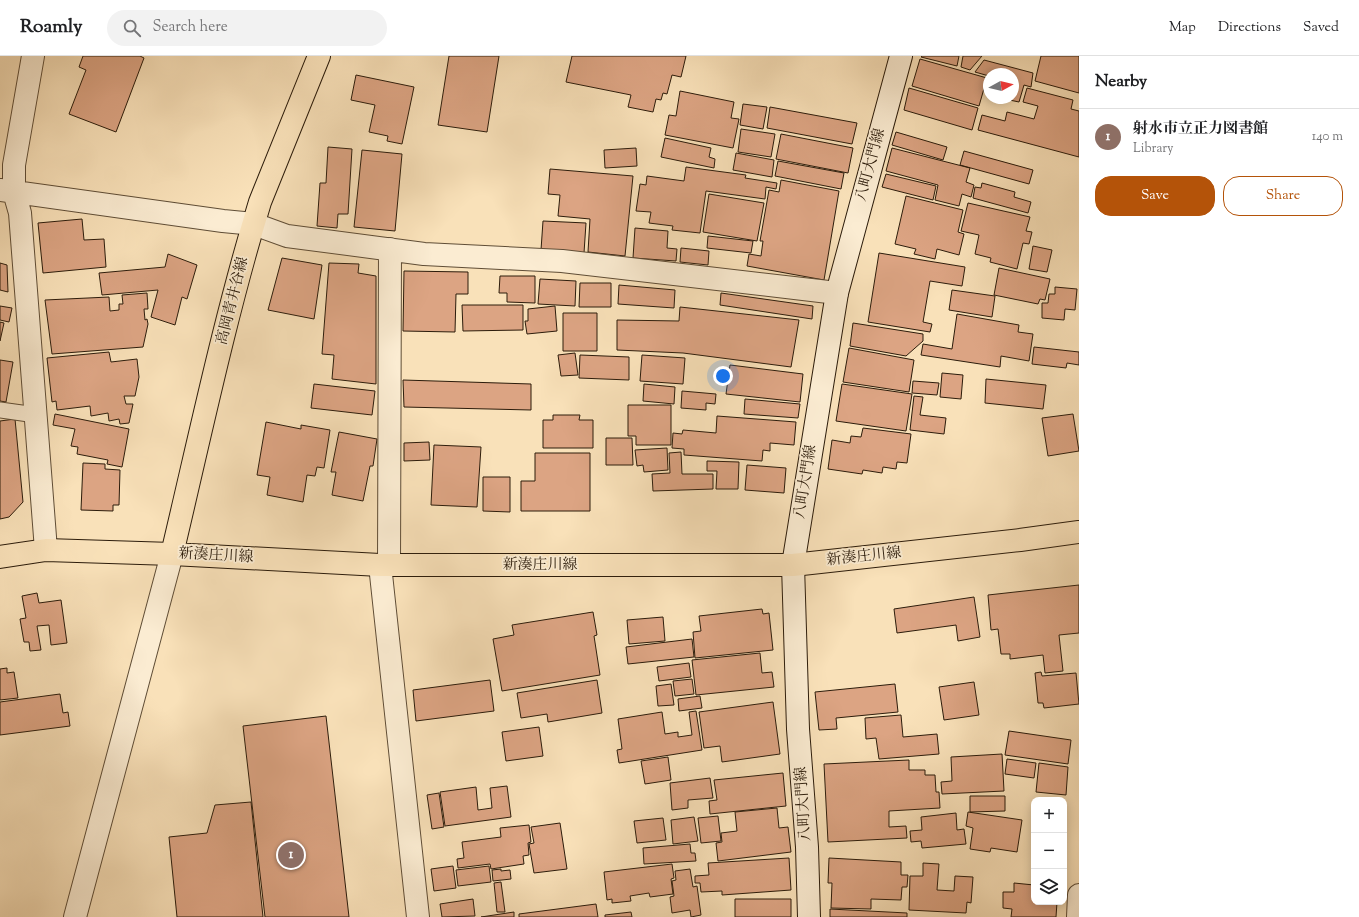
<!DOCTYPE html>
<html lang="en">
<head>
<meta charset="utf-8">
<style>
  body { margin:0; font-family:"Sorts Mill Goudy","Noto Serif JP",serif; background:#f2f2f2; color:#202124 }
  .controls { position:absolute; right:12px; bottom:12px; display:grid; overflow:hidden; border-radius:8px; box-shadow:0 2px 10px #0003 }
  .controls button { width:36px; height:36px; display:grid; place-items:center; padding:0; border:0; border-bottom:1px solid #e0e0e0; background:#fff; color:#202124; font:20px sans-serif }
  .compass { position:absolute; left:983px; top:12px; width:36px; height:36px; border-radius:50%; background:#fff; box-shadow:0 2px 10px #0003; rotate:82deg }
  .you { position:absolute; left:723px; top:320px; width:14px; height:14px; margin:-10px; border:3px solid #fff; border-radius:50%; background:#1a73e8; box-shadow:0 0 0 6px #1a73e833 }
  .badge { display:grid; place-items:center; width:26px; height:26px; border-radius:50%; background:#b45309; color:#fff; font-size:13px; font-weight:700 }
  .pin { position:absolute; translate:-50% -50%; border:2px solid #fff; box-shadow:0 1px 4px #0006 }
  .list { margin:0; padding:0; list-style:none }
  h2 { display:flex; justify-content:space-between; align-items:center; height:52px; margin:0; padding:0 16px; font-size:17px }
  h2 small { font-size:13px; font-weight:400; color:#757577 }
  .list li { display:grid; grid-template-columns:26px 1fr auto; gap:12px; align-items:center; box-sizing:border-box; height:56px; padding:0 16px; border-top:1px solid #e0e0e0 }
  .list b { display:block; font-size:15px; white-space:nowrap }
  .list p { margin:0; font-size:13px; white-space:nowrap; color:#757577 }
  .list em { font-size:13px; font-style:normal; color:#757577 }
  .actions { display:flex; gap:8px; padding:12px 16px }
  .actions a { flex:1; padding:9px 0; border:1px solid #b45309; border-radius:16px; text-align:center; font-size:14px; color:#b45309 }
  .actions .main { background:#b45309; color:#fff }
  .icon { flex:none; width:22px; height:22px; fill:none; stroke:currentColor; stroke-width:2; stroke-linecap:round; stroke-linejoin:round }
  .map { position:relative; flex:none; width:1079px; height:861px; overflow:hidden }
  header { display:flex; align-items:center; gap:24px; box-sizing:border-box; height:56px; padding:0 20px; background:#fff; border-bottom:1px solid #e0e0e0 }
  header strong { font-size:19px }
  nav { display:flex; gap:22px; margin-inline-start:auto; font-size:14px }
  .search { width:280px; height:36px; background:#f2f2f2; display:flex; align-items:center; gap:10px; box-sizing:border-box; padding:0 14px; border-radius:22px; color:#757577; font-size:15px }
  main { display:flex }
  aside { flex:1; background:#fff }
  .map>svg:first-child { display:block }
</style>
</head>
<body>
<header>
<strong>Roamly</strong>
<div class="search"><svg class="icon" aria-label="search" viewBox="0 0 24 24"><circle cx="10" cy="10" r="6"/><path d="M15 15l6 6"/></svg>Search here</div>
<nav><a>Map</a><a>Directions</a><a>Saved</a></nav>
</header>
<main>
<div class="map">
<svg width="1079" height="861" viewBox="0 0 1079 861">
  <rect width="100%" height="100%" fill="#f9e1b9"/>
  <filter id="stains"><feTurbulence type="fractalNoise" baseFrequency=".005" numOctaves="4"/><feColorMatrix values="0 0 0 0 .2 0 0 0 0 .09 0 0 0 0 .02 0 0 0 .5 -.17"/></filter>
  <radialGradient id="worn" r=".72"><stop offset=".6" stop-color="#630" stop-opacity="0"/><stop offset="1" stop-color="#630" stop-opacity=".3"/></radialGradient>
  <path fill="#dca483" stroke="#2c1c0b" d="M 83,0 L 140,0 L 144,2 L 116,76 L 69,58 L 86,14 L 79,11 Z
    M 449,0 L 499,0 L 487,76 L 438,69 Z
    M 572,0 L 686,0 L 681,21 L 672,19 L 667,38 L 663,37 L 661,44 L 656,43 L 653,56 L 628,51 L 631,39 L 566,26 Z
    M 922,0 L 959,0 L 957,10 L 921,1 Z
    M 963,0 L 982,0 L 970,14 L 961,11 Z
    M 1041,0 L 1079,0 L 1079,37 L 1035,25 Z
    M 920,3 L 987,22 L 979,50 L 912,30 Z
    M 984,4 L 1033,17 L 1031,31 L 1024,29 L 1019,46 L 1000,42 L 1013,42 L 1013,18 L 989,18 L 989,20 L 975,16 Z
    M 356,19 L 414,31 L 402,88 L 387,85 L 388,80 L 369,76 L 375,49 L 351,44 Z
    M 909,32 L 978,52 L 972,74 L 904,54 Z
    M 1027,32 L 1073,44 L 1071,53 L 1079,55 L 1079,101 L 978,74 L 982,59 L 1005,65 L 1007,56 L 1034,63 L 1038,50 L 1023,46 Z
    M 680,35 L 734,46 L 731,62 L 739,63 L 733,92 L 665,79 L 669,59 L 676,60 Z
    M 743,48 L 767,51 L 763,73 L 740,69 Z
    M 770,51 L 857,67 L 852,88 L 767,72 Z
    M 741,73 L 775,78 L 771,101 L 738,96 Z
    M 896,76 L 947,91 L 943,104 L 892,89 Z
    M 781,78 L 853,92 L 848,117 L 776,103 Z
    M 665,82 L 711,92 L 709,101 L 715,103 L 714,112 L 661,101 Z
    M 328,91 L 352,93 L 348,158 L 338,158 L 337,172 L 317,170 L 320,127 L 326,127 Z
    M 636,92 L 637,110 L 605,112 L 604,94 Z
    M 892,92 L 970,112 L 966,126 L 974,129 L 971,141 L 962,138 L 959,150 L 935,144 L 938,129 L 886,115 Z
    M 362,94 L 402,98 L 395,175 L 354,171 Z
    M 964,95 L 1033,114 L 1029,128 L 960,109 Z
    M 736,97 L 774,104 L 772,121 L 733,114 Z
    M 778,105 L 844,117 L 841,133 L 775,120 Z
    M 686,111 L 746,119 L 745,122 L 777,127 L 776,133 L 766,131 L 765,143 L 706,135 L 700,177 L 672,174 L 673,170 L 649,167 L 651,156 L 636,155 L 640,128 L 646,129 L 647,120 L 684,125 Z
    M 550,113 L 633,120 L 625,200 L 588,196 L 590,163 L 558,160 L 560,139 L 548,138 Z
    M 886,118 L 936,130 L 933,144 L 882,131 Z
    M 781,124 L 839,135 L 824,224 L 747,210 L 749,198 L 761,200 L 763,185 L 760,185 L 769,134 L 779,136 Z
    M 982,127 L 1015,136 L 1014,141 L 1031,146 L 1028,157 L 973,142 L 975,131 L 981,132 Z
    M 709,138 L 764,147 L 757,185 L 703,176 Z
    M 906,140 L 963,154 L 958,176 L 964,178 L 959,199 L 937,193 L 935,203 L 914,198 L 916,193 L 895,188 Z
    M 968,147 L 1030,161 L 1026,175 L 1032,176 L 1029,188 L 1023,187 L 1017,213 L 990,206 L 991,202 L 975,198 L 979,179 L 961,175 Z
    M 82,163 L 84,184 L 104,183 L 106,211 L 43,217 L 38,167 Z
    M 543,165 L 586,167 L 584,197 L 541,194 Z
    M 635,172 L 668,175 L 667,192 L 677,193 L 676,205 L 633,202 Z
    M 708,180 L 753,185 L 751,197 L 707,192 Z
    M 1033,190 L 1052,194 L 1047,216 L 1029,213 Z
    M 681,192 L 709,195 L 708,209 L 680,206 Z
    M 879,197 L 965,211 L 962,230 L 930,225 L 923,266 L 932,268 L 930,276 L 868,266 Z
    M 168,198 L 197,209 L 187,243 L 182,241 L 175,269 L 151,261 L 158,234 L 102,239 L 99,217 L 165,211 Z
    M 282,202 L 322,209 L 314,263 L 268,254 Z
    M 0,207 L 7,209 L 8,236 L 0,234 Z
    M 329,207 L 359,208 L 358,217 L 376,220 L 376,328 L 332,323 L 334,299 L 322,298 Z
    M 999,212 L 1050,223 L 1045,244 L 1040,243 L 1038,248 L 994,239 Z
    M 404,215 L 468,216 L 468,238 L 456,238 L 455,276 L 403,275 Z
    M 500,220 L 535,220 L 535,247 L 507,246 L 507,237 L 499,237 Z
    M 540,223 L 576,225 L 575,250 L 538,248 Z
    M 580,227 L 611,227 L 611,251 L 579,251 Z
    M 619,229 L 675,234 L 674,252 L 618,248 Z
    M 1055,231 L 1077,233 L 1075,254 L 1065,253 L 1064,264 L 1042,262 L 1042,247 L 1048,247 L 1049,238 L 1055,238 Z
    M 952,234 L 995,240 L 992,261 L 949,254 Z
    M 147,237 L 148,253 L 144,253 L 145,264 L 147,263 L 148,268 L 143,291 L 52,298 L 45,244 L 109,241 L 110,255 L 119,254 L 119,248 L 123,248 L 122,239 Z
    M 721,237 L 813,250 L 812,263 L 720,249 Z
    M 462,249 L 523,249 L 523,274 L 463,275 Z
    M 0,250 L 12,252 L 9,266 L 0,264 Z
    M 555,250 L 557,275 L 527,278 L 525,265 L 528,265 L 528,253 Z
    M 680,251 L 799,264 L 791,311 L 683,297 L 617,294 L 617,264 L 679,265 Z
    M 563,257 L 597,257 L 597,295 L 563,295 Z
    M 957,258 L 1019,269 L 1018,276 L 1033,278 L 1029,305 L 1001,300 L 1000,311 L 921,299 L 923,288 L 952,293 Z
    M 0,266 L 4,267 L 0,285 Z
    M 853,267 L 923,278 L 923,285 L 906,300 L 850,290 Z
    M 1034,291 L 1079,296 L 1079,309 L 1067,307 L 1066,312 L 1032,308 Z
    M 849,292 L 914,304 L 909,336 L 843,326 Z
    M 109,296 L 111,306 L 137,303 L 139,321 L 135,340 L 124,340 L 126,348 L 133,348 L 129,367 L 120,368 L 119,363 L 109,365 L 108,357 L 91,360 L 90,350 L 57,354 L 56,345 L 52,346 L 47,302 Z
    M 575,297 L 578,319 L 561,320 L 558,299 Z
    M 580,299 L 629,301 L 629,324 L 579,322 Z
    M 642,299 L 685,302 L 683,328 L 640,325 Z
    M 0,304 L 13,306 L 6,346 L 0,345 Z
    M 730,309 L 803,318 L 800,346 L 726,338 Z
    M 942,317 L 963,319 L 961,343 L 940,341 Z
    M 986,323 L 1046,329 L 1043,353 L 985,347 Z
    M 403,324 L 531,328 L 531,354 L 404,351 Z
    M 913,325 L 939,327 L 937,339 L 912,337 Z
    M 314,328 L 375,335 L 372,359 L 311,352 Z
    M 644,328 L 675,331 L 674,348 L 643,345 Z
    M 842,328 L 912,338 L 906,375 L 836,365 Z
    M 682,335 L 716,338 L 715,348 L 706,347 L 706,354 L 681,352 Z
    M 914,340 L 923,341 L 920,359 L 946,362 L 944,378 L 910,374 Z
    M 745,343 L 800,348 L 798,362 L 744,358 Z
    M 628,349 L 671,349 L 671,389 L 636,389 L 636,380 L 628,380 Z
    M 55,358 L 129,373 L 122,411 L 107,408 L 108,404 L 77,398 L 78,391 L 71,390 L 75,373 L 53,369 Z
    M 1073,358 L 1079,395 L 1048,400 L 1042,362 Z
    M 553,359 L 580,359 L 579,364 L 593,364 L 593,392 L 543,392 L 543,364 L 553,364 Z
    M 717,360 L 796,366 L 794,389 L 770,387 L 770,395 L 763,394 L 762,405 L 684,399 L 684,393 L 672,392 L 673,377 L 682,378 L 683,374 L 716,377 Z
    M 15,363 L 23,446 L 9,461 L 0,463 L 0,365 Z
    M 266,366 L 301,373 L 301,369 L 330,374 L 324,412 L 317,411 L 315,420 L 307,419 L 303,446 L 267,439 L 270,421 L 257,419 Z
    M 863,372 L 911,378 L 907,407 L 897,406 L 896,413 L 883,411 L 882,417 L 863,414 L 862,418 L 828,413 L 832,384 L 850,387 L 851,380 L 861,381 Z
    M 339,376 L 377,383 L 373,410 L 370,410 L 363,445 L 332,439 L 336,416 L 331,416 Z
    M 606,382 L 632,382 L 633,409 L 606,409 Z
    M 429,386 L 430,404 L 404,405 L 404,387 Z
    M 434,389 L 481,391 L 477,451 L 431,449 Z
    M 667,392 L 668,414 L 644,416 L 643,409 L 637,410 L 635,394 Z
    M 681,396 L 682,418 L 713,418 L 713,433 L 653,435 L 652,418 L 670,417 L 669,397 Z
    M 535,397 L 590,397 L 590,455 L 521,455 L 521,425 L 535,425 Z
    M 707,405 L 739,406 L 738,433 L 716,433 L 717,415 L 707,415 Z
    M 83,407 L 105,408 L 105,413 L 120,414 L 119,449 L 113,449 L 113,455 L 81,454 Z
    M 747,409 L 786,412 L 784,437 L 745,434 Z
    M 483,421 L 510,421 L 510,456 L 483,455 Z
    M 1079,529 L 1079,577 L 1059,579 L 1063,615 L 1045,617 L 1043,599 L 1010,603 L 1010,598 L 1001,598 L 998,573 L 991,574 L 988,539 Z
    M 37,537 L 39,547 L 61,544 L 67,587 L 51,589 L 49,569 L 37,570 L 41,594 L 30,595 L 29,586 L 24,586 L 20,563 L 26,562 L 22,540 Z
    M 974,541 L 980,581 L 958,585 L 956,569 L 897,577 L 894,553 Z
    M 762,553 L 763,558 L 769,557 L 773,594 L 695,602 L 693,576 L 701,575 L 699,560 Z
    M 593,556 L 597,579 L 594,580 L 600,619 L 502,635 L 493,583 L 514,579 L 512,569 Z
    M 663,561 L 665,585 L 629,588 L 627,564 Z
    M 692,583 L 694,601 L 628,608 L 626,591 Z
    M 760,597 L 762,617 L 772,616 L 774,631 L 696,639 L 692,604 Z
    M 689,607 L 691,621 L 659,625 L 657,611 Z
    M 7,612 L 7,617 L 14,616 L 18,642 L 0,644 L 0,613 Z
    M 1041,616 L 1042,620 L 1076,617 L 1079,648 L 1044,652 L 1043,647 L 1038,647 L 1035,617 Z
    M 692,623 L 694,638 L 675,640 L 673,625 Z
    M 490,624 L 494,655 L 416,665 L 413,634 Z
    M 597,624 L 602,657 L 548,666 L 547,658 L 521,662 L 517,637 Z
    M 974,626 L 979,659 L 944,664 L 939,631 Z
    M 671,628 L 674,649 L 658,650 L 656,630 Z
    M 895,628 L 898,656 L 836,662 L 837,673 L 819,674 L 815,636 Z
    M 60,638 L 63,657 L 68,656 L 70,670 L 0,679 L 0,646 Z
    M 700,640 L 702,652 L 679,655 L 678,643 Z
    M 773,646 L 780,698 L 722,706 L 720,690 L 704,692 L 699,656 Z
    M 696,655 L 702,694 L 619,707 L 617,694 L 622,693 L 618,663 L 662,656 L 665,678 L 678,676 L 678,681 L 692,679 L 689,656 Z
    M 901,659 L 903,681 L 937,678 L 939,698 L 879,703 L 876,682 L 866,683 L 865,662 Z
    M 326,660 L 349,861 L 265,861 L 243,670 Z
    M 539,671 L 543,700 L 506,705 L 502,676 Z
    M 1009,675 L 1071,684 L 1068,708 L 1005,699 Z
    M 1002,698 L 1004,735 L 942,738 L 941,726 L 952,725 L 951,701 Z
    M 668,701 L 671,724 L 645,728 L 641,705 Z
    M 1007,703 L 1036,707 L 1034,722 L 1005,718 Z
    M 909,704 L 909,714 L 925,714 L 925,719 L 935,719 L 936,736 L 939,736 L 940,752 L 889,755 L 889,771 L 906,770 L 907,782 L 828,786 L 824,708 Z
    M 1039,707 L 1068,711 L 1066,739 L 1036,736 Z
    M 783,717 L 786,750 L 710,758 L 709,745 L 717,744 L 714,724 Z
    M 710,722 L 713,742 L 688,744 L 688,752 L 672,754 L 670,727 Z
    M 507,730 L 511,761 L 445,770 L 440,736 L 476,731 L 478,754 L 492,752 L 490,732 Z
    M 439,737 L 444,771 L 432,773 L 427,739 Z
    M 970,740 L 1005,740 L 1005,755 L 970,756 Z
    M 251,746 L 263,861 L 177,861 L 169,781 L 207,777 L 215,749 Z
    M 777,752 L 779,772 L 788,771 L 791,796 L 718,805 L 716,787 L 722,786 L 721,777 L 737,775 L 735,756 Z
    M 968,756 L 1022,764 L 1017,796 L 991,792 L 990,796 L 970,793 L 973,772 L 966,770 Z
    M 956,757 L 957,774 L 964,773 L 966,788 L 922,792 L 921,785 L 911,786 L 910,775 L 922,774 L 921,761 Z
    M 718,760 L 721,785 L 701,787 L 698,762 Z
    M 694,761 L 698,785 L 673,788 L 671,764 Z
    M 663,762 L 666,784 L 637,787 L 634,765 Z
    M 560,767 L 567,813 L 534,817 L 529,788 L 534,787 L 531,771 Z
    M 529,769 L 531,786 L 528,787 L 529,799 L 523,800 L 524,808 L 491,813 L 490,808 L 458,812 L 457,803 L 464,802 L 462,786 L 501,781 L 500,772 Z
    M 690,788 L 691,797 L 695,797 L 696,805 L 644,808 L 643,792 Z
    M 789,802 L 791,834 L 722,839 L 722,835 L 701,836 L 700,827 L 695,827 L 695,820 L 709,819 L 708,807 Z
    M 829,802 L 901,806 L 901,819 L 908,819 L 907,831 L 902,831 L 901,844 L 871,843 L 871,853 L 831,852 L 832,827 L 828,827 Z
    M 923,807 L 939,808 L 937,834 L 954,835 L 955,820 L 973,821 L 971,847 L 967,846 L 966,857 L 909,854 L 910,820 L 923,820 Z
    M 672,808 L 674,822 L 671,823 L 673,838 L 650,841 L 649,837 L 630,840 L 631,845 L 612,847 L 612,843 L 607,844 L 604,816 Z
    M 453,810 L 456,832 L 434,835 L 431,813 Z
    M 489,810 L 491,826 L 458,830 L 456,814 Z
    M 501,813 L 501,815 L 510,814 L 511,823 L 493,825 L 492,814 Z
    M 690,813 L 693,831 L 697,830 L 701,859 L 691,861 L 690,854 L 672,857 L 670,841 L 674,840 L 672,825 L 676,824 L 675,815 Z
    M 501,826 L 505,856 L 497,856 L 494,827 Z
    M 1014,827 L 1034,829 L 1034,846 L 1057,846 L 1056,861 L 1011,861 L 1012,853 L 1003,852 L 1003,836 L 1014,836 Z
    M 473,843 L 475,860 L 442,861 L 440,848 Z
    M 735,843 L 791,843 L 791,861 L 735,861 Z
    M 596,848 L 598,861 L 519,861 L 519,858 Z
    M 830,853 L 907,857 L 907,861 L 830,861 Z
    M 514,856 L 514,861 L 481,861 Z
    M 631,856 L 632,861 L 605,861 L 605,859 Z"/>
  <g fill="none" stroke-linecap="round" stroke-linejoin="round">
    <g stroke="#5f4d36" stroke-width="17">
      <path id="service" d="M 0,354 L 36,359"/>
    </g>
    <g stroke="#5f4d36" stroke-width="24">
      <path id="minor" d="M 33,0 L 14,109 L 14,136 L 20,157 L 46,494
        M 0,134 L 223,165 L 254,168 L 287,180 L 424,198 L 562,205 L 837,237
        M 380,509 L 418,861
        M 389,509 L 390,193
        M 1078,861 L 1079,839"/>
    </g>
    <g stroke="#5f4d36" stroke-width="24">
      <path id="tertiary" d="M 75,861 L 172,498"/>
    </g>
    <g stroke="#2c1c0b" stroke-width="24">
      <path id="secondary" d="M 809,861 L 807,791 L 798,673 L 793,509 L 837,237 L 901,0"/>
    </g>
    <g stroke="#2c1c0b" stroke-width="24">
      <path id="primary" d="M 172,498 C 200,380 225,261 260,146 L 319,0
        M 0,501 L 46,494 L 172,498 L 380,509 L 793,509 L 1020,484 L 1079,476"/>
    </g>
    <use href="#service" stroke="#fbecd2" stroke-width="15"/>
    <use href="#minor" stroke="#fbecd2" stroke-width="22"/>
    <use href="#tertiary" stroke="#fbecd2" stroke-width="22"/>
    <use href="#secondary" stroke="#fbecd2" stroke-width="22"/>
    <use href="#primary" stroke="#f9e1b9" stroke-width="22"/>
  </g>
  <g text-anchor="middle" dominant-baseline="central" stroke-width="3.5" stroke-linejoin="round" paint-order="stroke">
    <g font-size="15" fill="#2c1c0b" stroke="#fbecd2">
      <text transform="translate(871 109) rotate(-75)">八町大門線</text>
      <text transform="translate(233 245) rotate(-76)">高岡青井谷線</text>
      <text transform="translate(806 426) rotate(-81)">八町大門線</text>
      <text transform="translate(216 500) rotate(3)">新湊庄川線</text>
      <text transform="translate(864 501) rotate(-6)">新湊庄川線</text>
      <text x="540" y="509">新湊庄川線</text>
      <text transform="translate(804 748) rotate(-94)">八町大門線</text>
    </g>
  </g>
  <rect width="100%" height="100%" filter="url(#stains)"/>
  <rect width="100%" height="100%" fill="url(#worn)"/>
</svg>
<div class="controls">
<button>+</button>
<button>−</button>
<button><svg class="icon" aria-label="layers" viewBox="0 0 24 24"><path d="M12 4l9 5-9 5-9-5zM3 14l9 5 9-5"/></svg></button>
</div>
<svg class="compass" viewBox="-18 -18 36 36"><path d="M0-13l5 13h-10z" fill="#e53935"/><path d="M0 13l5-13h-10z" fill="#757577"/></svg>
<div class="you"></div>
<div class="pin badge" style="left:291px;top:799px;background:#8d6e63">1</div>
</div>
<aside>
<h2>Nearby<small></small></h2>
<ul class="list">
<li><span class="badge" style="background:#8d6e63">1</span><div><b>射水市立正力図書館</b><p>Library</p></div><em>140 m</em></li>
</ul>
<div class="actions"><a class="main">Save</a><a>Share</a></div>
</aside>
</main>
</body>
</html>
